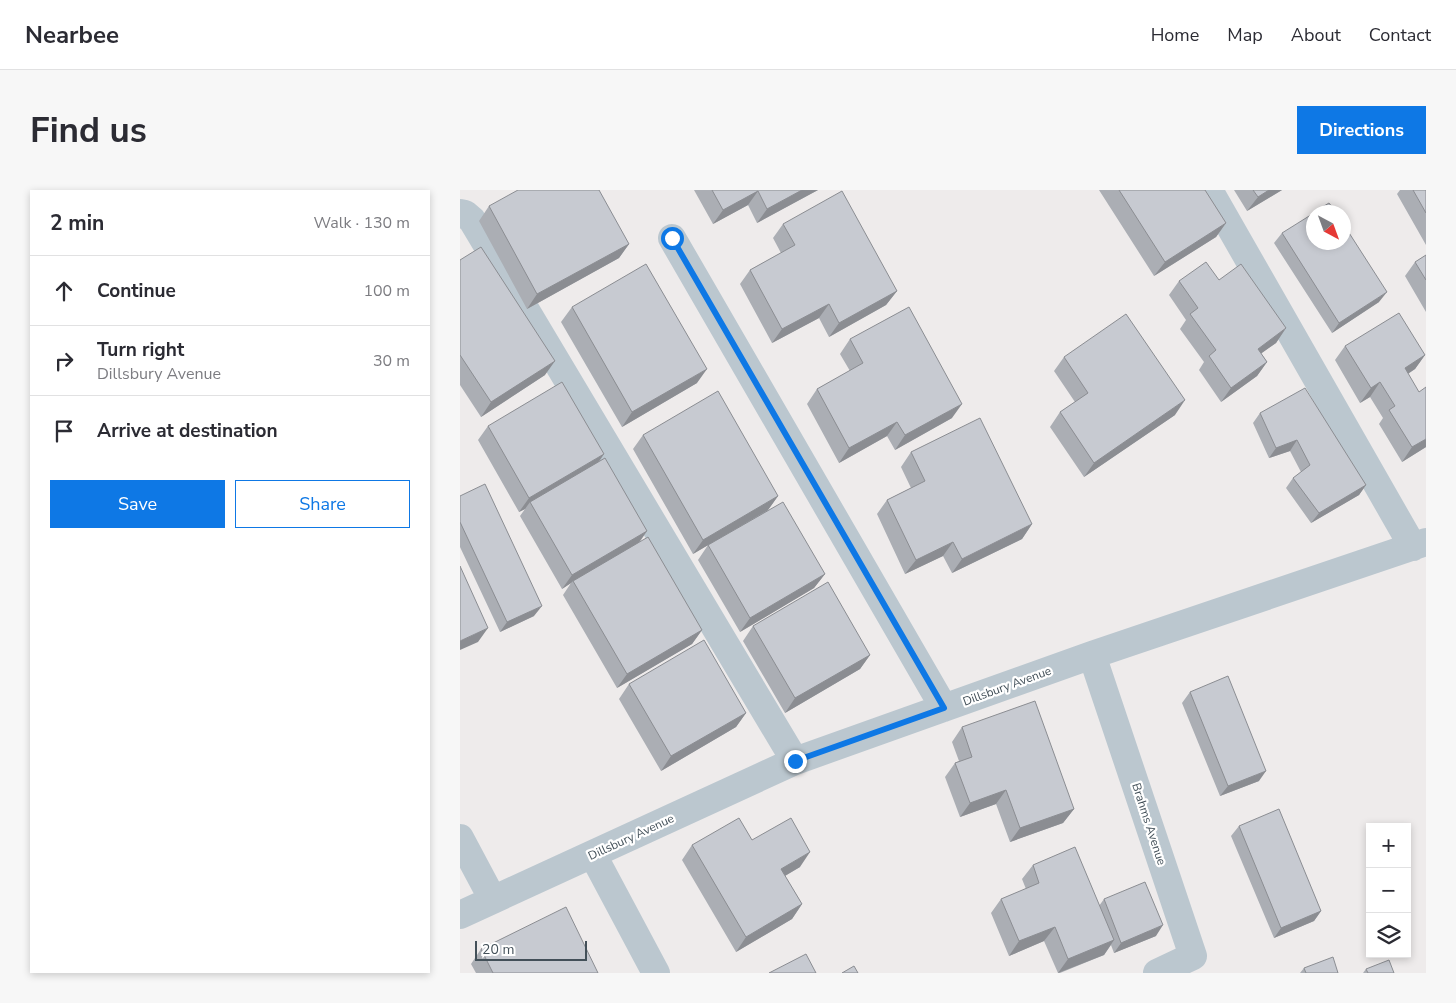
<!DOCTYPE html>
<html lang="en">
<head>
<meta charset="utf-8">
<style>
  body { margin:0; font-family:"Nunito Sans",sans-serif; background:#f7f7f7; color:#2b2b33 }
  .controls { position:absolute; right:15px; bottom:15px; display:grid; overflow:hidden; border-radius:0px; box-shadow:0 2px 8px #0003 }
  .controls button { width:45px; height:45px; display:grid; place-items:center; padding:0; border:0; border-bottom:1px solid #e1e1e2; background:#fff; color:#2b2b33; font:25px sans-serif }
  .compass { position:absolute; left:846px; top:15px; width:45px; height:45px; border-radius:50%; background:#fff; box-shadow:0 2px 8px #0003; rotate:139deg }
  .scale { position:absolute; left:15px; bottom:12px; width:112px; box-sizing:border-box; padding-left:5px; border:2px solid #435059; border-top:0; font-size:14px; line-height:18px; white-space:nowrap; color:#435059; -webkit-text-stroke:4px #fff; paint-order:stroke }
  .stop { position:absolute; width:15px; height:15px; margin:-11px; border:4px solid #0e78e5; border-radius:50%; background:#fff }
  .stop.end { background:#0e78e5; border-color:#fff; box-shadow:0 1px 5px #0008 }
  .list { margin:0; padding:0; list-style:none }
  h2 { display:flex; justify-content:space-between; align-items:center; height:65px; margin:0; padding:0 20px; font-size:21px }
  h2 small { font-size:16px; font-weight:400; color:#7c7c81 }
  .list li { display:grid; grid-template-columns:32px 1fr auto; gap:15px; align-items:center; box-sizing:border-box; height:70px; padding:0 20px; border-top:1px solid #e1e1e2 }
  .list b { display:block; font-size:19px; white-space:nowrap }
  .list p { margin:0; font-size:16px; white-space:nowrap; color:#7c7c81 }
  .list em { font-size:16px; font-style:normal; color:#7c7c81 }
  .actions { display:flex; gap:10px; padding:15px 20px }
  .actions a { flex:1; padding:11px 0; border:1px solid #0e78e5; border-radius:0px; text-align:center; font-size:18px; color:#0e78e5 }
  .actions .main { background:#0e78e5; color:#fff }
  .icon { flex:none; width:28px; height:28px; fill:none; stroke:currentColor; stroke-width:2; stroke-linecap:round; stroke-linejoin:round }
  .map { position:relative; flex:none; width:966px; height:783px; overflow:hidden; border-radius:0px }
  header { display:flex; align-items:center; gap:30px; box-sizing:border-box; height:70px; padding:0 25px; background:#fff; border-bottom:1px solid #e1e1e2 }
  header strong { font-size:24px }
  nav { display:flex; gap:28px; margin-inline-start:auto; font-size:18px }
  .intro { display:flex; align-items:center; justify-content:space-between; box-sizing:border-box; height:120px; padding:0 30px }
  h1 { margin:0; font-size:35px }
  .button { padding:12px 22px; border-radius:0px; background:#0e78e5; color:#fff; font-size:18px; font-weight:700 }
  main { display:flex; gap:30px; padding:0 30px }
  aside { flex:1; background:#fff; border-radius:0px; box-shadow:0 2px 8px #0003 }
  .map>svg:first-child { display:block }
</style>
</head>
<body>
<header>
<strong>Nearbee</strong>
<nav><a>Home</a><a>Map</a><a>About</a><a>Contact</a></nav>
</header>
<div class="intro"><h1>Find us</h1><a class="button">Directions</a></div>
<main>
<aside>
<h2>2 min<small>Walk · 130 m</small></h2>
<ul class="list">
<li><svg class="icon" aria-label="ahead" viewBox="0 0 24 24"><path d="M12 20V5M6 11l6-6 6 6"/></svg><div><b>Continue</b></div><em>100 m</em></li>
<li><svg class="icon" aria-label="right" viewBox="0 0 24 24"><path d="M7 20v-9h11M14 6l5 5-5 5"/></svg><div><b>Turn right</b><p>Dillsbury Avenue</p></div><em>30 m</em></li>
<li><svg class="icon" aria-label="arrive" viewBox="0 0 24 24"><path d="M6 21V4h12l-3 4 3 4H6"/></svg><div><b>Arrive at destination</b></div></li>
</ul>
<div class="actions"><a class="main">Save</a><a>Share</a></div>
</aside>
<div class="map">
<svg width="966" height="783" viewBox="0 0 966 783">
  <rect width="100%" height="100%" fill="#eeebeb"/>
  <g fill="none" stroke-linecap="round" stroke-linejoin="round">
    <path stroke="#bbc7cf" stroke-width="28" d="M 749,0 L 953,357
      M 0,23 L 5,24 L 12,30 L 335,571
      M 212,48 L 484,518
      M 632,465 L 733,766 L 697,783
      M 0,648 L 33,710
      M 133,665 L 196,783
      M 0,725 L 335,571 L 632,465 L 966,352"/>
  </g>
  <path fill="#abaeb4" d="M 234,0 L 358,0 L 297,33 L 288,15 L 253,34 Z
    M 639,0 L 745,0 L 766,33 L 756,47 L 694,86 Z
    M 774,0 L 822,0 L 787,21 Z
    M 940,0 L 966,0 L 966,55 L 937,4 Z
    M 29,16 L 169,54 L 159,68 L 67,119 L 19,31 Z
    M 323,34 L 437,101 L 426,115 L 369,147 L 359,128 L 312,153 L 280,94 L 290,80 L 321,63 L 313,48 Z
    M 822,43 L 919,112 L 872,143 L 814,53 Z
    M 966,65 L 966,122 L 945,86 L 955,72 Z
    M 0,70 L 85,185 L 21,227 L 0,195 Z
    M 759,90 L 826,138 L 816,153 L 801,163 L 807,172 L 797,186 L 761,212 L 739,180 L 744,172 L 720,139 L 726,130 L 709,105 L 719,91 Z
    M 112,117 L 237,193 L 162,237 L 101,132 Z
    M 390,149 L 492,228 L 435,260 L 427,246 L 379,273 L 347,214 L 357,199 L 390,181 L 380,164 Z
    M 885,156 L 965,165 L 955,179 L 948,184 L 966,257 L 942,272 L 919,234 L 923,228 L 910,207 L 900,213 L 875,170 Z
    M 604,167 L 715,225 L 624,287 L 590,237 L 600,222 L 615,212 L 594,181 Z
    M 800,223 L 906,295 L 899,305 L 851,333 L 826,298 L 833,288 L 841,282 L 830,261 L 809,268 L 793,233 Z
    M 28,236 L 139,271 L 187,341 L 179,353 L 242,440 L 232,454 L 157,498 L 103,405 L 111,393 L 102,399 L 60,326 L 65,319 L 59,322 L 18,250 Z
    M 183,245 L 318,306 L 308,320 L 365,384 L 354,398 L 280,442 L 238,370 L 248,355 L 233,364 L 173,259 Z
    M 451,262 L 572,334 L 562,349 L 492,383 L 483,366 L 445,384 L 417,324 L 427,310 L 451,298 L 441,277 Z
    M 0,306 L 74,426 L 40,442 L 0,357 Z
    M 293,436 L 410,465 L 400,479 L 325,523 L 283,451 Z
    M 169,494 L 286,523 L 276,537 L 201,581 L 159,509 Z
    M 730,502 L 799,591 L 760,606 L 722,513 Z
    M 502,537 L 614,619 L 603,633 L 550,652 L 536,614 L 500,627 L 485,587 L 495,573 L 499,571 L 492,552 Z
    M 779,636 L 861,721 L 854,731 L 814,748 L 771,646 Z
    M 292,650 L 340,677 L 325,686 L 342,714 L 332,729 L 276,762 L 222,670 L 232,655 Z
    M 573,675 L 639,716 L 644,709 L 696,746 L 654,763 L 651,755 L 644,765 L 600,783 L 598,783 L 584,751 L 549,766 L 531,723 L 541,709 L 566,699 L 562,689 Z
    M 21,759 L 138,783 L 16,783 L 11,774 Z
    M 844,778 L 878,783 L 840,783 Z
    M 906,779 L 934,783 L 903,783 Z"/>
  <path fill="#8b8d92" d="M 342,0 L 358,0 L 297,33 L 307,19 Z
    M 809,0 L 822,0 L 787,21 L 798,7 Z
    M 298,1 L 288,15 L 253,34 L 263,20 Z
    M 766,33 L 756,47 L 694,86 L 705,72 Z
    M 169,54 L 159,68 L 67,119 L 77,104 Z
    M 437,101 L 426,115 L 369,147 L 379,133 Z
    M 927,102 L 919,112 L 872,143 L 879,133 Z
    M 369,114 L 359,128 L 312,153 L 322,139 Z
    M 826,138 L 816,153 L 788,173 L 798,159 Z
    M 965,165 L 955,179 L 935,192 L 945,178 Z
    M 95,171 L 85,185 L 21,227 L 31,212 Z
    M 807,172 L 797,186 L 761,212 L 771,198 Z
    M 247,179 L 237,193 L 162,237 L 172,222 Z
    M 920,192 L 910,207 L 900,213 L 911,198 Z
    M 725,210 L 715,225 L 624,287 L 634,273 Z
    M 502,214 L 492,228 L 435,260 L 445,245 Z
    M 437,232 L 427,246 L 379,273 L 389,258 Z
    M 966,249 L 966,257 L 942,272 L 952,257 Z
    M 837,250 L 830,261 L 809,268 L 816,258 Z
    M 144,264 L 134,279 L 70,312 L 65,319 L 59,322 L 69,308 Z
    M 906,295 L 899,305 L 851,333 L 859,323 Z
    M 318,306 L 308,320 L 233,364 L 243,350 Z
    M 572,334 L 562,349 L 492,383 L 502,369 Z
    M 187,341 L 177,355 L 113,391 L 111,393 L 102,399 L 112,385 Z
    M 493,352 L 483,366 L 445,384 L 456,370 Z
    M 365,384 L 354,398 L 280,442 L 290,428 Z
    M 82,416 L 74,426 L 40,442 L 47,432 Z
    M 28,438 L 18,452 L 0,460 L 0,451 Z
    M 242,440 L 232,454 L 157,498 L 167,484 Z
    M 410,465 L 400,479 L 325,523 L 335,508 Z
    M 286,523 L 276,537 L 201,581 L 211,566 Z
    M 806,581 L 799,591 L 760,606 L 768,596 Z
    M 546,600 L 536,614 L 500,627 L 510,613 Z
    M 614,619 L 603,633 L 550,652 L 560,638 Z
    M 350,662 L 340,677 L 311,694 L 321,679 Z
    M 342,714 L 332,729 L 276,762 L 286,747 Z
    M 861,721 L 854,731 L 814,748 L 821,738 Z
    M 703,735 L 696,746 L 654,763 L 661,753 Z
    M 595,737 L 584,751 L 549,766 L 559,751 Z
    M 654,750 L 644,765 L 598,783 L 608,769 Z"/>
  <path fill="#c7cad1" stroke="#8b8d92" d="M 58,0 L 139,0 L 169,54 L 77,104 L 29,16 Z
    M 252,0 L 342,0 L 307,19 L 298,1 L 263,20 Z
    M 659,0 L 745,0 L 766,33 L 705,72 Z
    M 793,0 L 809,0 L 798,7 Z
    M 953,0 L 966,0 L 966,23 Z
    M 382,1 L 437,101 L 379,133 L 369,114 L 322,139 L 290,80 L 335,55 L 323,34 Z
    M 869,13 L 876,22 L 854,22 Z
    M 854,23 L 854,52 L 884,52 L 884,35 L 927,102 L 879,133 L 822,43 Z
    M 21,57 L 95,171 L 31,212 L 0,165 L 0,70 Z
    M 966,65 L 966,90 L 955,72 Z
    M 746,72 L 759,90 L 781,74 L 826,138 L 798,159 L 807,172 L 771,198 L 749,166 L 756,160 L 730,124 L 738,118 L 719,91 Z
    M 186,74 L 247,179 L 172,222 L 112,117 Z
    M 449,117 L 502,214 L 445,245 L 437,232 L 389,258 L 357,199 L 403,173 L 390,149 Z
    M 939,123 L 965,165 L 945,178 L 959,202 L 966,197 L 966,249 L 952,257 L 929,220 L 935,216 L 920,192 L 911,198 L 885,156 Z
    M 666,124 L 725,210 L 634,273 L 600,222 L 628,203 L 604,167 Z
    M 102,192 L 144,264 L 69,308 L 28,236 Z
    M 845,198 L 906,295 L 859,323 L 833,288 L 850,275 L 837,250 L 816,258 L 800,223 Z
    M 258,201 L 318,306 L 243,350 L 183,245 Z
    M 520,228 L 572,334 L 502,369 L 493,352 L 456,370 L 427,310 L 465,291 L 451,262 Z
    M 145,268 L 187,341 L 112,385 L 70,312 Z
    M 25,294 L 82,416 L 47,432 L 0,332 L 0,306 Z
    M 323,312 L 365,384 L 290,428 L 248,355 Z
    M 188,347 L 242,440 L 167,484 L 113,391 Z
    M 0,376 L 28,438 L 0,451 Z
    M 368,392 L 410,465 L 335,508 L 293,436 Z
    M 244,450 L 286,523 L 211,566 L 169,494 Z
    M 768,486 L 806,581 L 768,596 L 730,502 Z
    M 575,511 L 614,619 L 560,638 L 546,600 L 510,613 L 495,573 L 512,567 L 502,537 Z
    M 819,619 L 861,721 L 821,738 L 779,636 Z
    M 279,628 L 292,650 L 331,628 L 350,662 L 321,679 L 342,714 L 286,747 L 232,655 Z
    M 615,657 L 654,750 L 608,769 L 595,737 L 559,751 L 541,709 L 579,693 L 573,675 Z
    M 685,692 L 703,735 L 661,753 L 644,709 Z
    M 106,717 L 138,783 L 33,783 L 21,759 Z
    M 346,764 L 356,783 L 309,783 Z
    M 873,767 L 878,783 L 846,783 L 844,778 Z
    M 929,770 L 934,783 L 908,783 L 906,779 Z
    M 394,776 L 398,783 L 382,783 Z"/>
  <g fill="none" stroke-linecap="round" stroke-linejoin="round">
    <path stroke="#0e78e5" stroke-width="6" d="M 212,48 L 484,518 L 335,571"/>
  </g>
  <g text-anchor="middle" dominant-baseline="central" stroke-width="4.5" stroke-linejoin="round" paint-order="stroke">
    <g font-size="12" fill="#435059" stroke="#fff">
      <text transform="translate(547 496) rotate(-20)">Dillsbury Avenue</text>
      <text transform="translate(689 634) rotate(72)">Brahms Avenue</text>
      <text transform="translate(171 647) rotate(-25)">Dillsbury Avenue</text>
    </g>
  </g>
</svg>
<div class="controls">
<button>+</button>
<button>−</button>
<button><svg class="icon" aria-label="layers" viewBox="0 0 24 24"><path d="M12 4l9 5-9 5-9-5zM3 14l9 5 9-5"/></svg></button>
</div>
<svg class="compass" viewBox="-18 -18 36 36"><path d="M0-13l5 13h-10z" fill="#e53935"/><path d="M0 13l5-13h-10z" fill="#7c7c81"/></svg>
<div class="scale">20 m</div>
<div class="stop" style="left:212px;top:48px"></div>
<div class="stop end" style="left:335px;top:571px"></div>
</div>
</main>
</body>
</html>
